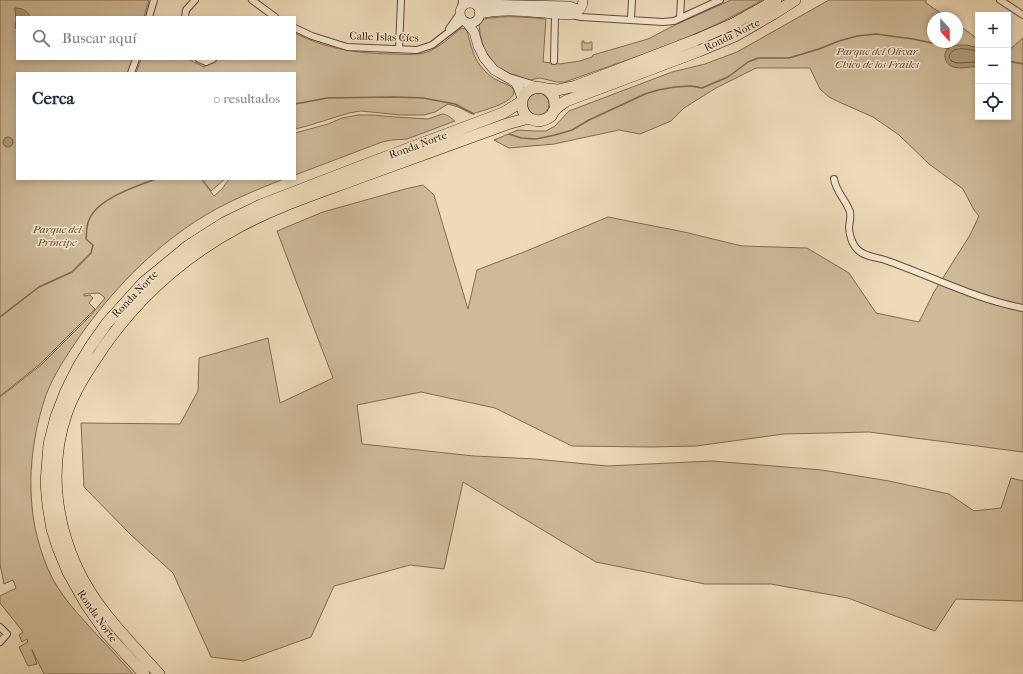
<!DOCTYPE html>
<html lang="es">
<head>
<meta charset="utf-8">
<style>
  body { margin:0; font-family:"IM FELL French Canon",serif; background:#f6f6f7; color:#1f2937 }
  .controls { position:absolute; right:12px; top:12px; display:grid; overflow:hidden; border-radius:0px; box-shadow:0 2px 6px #0003 }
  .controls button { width:36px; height:36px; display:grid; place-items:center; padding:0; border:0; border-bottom:1px solid #e0e1e3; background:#fff; color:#1f2937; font:20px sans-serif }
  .compass { position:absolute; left:927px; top:12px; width:36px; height:36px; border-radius:50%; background:#fff; box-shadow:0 2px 6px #0003; rotate:158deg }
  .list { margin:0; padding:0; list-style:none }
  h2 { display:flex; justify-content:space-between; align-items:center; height:52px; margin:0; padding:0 16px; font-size:17px }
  h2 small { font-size:13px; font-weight:400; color:#747a83 }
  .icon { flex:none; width:22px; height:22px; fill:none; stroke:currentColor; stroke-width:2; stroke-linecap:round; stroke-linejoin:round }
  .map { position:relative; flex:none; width:1023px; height:674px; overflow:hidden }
  .search { position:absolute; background:#fff; box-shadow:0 2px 6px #0003; left:16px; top:16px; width:280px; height:44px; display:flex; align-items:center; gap:10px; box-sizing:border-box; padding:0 14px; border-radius:0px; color:#747a83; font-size:15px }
  .panel { position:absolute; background:#fff; box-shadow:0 2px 6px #0003; left:16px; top:72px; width:280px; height:108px; border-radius:0px }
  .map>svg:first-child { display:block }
</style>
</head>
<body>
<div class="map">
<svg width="1023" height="674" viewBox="0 0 1023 674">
  <rect width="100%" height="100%" fill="#eddab8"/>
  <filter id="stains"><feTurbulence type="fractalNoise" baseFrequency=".005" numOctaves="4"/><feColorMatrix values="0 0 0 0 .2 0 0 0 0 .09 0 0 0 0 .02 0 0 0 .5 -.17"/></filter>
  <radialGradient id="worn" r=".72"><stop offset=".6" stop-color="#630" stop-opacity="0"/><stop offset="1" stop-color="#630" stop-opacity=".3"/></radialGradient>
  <path fill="#ceba99" stroke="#816c4c" d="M 0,0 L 149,0 L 144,17 L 17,17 L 17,59 L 133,59 L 128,73 L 17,73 L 17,179 L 201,179 L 214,196 L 222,189 L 229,179 L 284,179 C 253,191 224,203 196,221 C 150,251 111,292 80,336 C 67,355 54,374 46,395 C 27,451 24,514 48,569 C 59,595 79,615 98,636 C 110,648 121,661 133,674 L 44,674 L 32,650 L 37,664 L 28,666 L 19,647 L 28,642 L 27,639 L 22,642 L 19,635 L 23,632 L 0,603 L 0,596 L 16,588 L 13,580 L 4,584 L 0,564 L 0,397 L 41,365 L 90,316 L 105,298 L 99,293 L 84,294 L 84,296 L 90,295 L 93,298 L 89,303 L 95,309 L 40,364 L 0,396 Z
    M 731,0 L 762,0 C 701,37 631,58 565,82 L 557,82 L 540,78 L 530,80 L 509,73 L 496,66 L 484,49 L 480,34 L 479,25 L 484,19 C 506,15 523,17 546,19 L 543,62 L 559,64 L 580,61 L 592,57 L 593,55 L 648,39 L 675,25 Z
    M 829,0 L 926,0 L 926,3 L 948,18 L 933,18 L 933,42 L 957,42 L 957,24 L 978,39 L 978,117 L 1008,117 L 1008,51 L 1023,38 L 1023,452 L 869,432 L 784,434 L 696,446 L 651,447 L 572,446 L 495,408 L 421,392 L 357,405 L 362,444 L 474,456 L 535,459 L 607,466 L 712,461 L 822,470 L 889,481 L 949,494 L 974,511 L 1001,508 L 1011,478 L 1023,481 L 1023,601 L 956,599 L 935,631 L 848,598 L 771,584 L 705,584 L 596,562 L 463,482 L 444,569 L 410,565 L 334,586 L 311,637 L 244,661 L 211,657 L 173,573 L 131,535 L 84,487 L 81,423 L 180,424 L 198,391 L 199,358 L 268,338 L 280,403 L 333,378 L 277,231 L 323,212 L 405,189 L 423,185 L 434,195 L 468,309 L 477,270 L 524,252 L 608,217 L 684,232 L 742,246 L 807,248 L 849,273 L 876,313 L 919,322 L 934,292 L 970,235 L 979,216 L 974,210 L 963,189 L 929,164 L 899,135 L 873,117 L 839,102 L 829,97 L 820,89 L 810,68 L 756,68 L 716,88 L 684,108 L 671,121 L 640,134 L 619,130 L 554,144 L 509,148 L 494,140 L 518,130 L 534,131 L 546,131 L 555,126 L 569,111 L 672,72 L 705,64 L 737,52 Z
    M 462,28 L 465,29 L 467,31 C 471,45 473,59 484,70 C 488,74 493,79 499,81 C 502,83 507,84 510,86 C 512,87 513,89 514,91 C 515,103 481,111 472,114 L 458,107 L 448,104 L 435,112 L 424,115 L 400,115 L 361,111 L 349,113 L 307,126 L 295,129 L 295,73 L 136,73 L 141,59 L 188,59 L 204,67 L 219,59 L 295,59 L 295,33 C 326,49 356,53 390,54 C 403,54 415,56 427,52 C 440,47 449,38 460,29 Z
    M 582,41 L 584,41 L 584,43 L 590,43 L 590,42 L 592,42 L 592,50 L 582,50 Z
    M527 104a11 11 0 1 1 22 0a11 11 0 1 1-22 0Z
    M 442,114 C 447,114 451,118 455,121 L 407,139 L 392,140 L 382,142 L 295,175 L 295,133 L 328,124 L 342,118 L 358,115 L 373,115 L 395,117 L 428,119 Z
    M 202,179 L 225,179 L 211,191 Z"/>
  <path fill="#ae9a79" stroke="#7d6849" d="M 15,8 C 22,8 27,10 30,17 L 17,17 L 17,29 L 15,28 L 16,21 Z
    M 960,45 L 967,45 L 978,48 L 978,66 C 970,67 960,69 953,67 C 945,64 942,54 948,49 C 952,46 956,45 960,45 Z
    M3 142a5 5 0 1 1 10 0a5 5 0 1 1-10 0Z"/>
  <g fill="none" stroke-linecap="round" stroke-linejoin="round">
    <path stroke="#715c3c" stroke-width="1" d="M 978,51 C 969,50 952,44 949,57 L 951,61 L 957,63 L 978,62"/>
    <path stroke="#7d6849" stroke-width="1.5" d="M 1008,61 L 1023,64
      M 295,104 L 327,98 L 394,97 L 423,98 L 455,104 L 474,114
      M 509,134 L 521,138 L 536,139 L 555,135 L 572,130 L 589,120 L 645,94 L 658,90 L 675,87 L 691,86 L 702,88 L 728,77 L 748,62 L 758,58 L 789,58 L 819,49 L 839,41 L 857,36 L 876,34 L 913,39 L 937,44 L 948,49
      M 0,317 L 39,287 L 72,272 L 91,253 L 93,245 L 86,239 C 87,233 86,226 89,220 C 97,199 136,186 156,179"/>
    <g stroke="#624d2e" stroke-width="8">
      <path id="minor" d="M 252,0 L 275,17
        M 466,0 L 471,3
        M 1000,0 L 1023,15
        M 461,8 L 462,0
        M 572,15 L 581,17 L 663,22 L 674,21 L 720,0
        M 149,17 L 154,0
        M 185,17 L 186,10 L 195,0
        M 680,18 L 681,0
        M 631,19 L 632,0
        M 295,28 L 312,36 L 347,47 L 417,50 L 432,45 L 463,21
        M 449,29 L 460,13
        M 399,49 L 401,0
        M 199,59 L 206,62 L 213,59
        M 554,61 L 555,14
        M 131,73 L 136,59
        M 834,179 C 836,192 846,200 850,212 C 851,217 850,221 849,227 C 849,234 852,244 857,249 C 864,257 876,257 885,260 C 931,276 975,299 1023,308
        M 0,627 L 7,634 L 0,642"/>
    </g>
    <g stroke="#341e00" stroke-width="10">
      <path id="secondary" d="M460 13a10 10 0 1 1 20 0a10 10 0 1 1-20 0Z
        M 476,5 L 477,4 L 569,6 L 575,8 L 578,11
        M 479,14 C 509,7 540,14 570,15 C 578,13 583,8 583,0
        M 467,23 L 474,32 L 478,46 L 484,58 L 494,70 L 515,82 L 518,87 L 522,98
        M 511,79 L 537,87"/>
    </g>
    <g stroke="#341e00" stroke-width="12">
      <path id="trunk" d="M 547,89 L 558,90 L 576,86 L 696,40 L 733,24 L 776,0
        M 555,110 C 558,78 518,83 522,107 C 523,112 526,117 531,119 C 537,122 545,121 551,116 C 552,115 553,112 554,111 C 557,107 562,104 566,101 L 699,51 L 735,36 L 773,14 L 795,0
        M 144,674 L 107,634 L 86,604 L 68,572 L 58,548 L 52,529 L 48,505 L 46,483 L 49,444 L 56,417 L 66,391 L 78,367 L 90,347 L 107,323 L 143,283 L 188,246 L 224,223 L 261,205 L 362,166 L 503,113 L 521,102
        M 159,674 C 129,641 96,609 77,568 C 54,518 49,463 67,412 C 73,395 83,378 93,363 C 129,306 179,259 239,227 C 279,205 322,192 364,176 C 412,159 459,141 507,124 L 529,118"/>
    </g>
    <use href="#minor" stroke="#f3e7d1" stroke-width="6"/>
    <use href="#secondary" stroke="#f3e7d1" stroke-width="9"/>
    <use href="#trunk" stroke="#eddab8" stroke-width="11"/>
  </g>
  <g text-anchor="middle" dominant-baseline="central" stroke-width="3" stroke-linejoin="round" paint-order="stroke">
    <g font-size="11" fill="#341e00" stroke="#f3e7d1">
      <text transform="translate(732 35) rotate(-26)">Ronda Norte</text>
      <text transform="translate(384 37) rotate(2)">Calle Islas Cíes</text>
      <text transform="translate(418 145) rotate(-20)">Ronda Norte</text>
      <text transform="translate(135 294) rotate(-46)">Ronda Norte</text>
      <text transform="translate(97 616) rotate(55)">Ronda Norte</text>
    </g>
    <g font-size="11" font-style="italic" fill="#624d2e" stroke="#f3e7d1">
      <text x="877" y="51">Parque del Olivar<tspan x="877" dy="13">Chico de los Frailes</tspan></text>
      <text x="57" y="229">Parque del<tspan x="57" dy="13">Príncipe</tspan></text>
    </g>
  </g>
  <rect width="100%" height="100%" filter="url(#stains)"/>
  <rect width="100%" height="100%" fill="url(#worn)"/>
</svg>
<div class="controls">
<button>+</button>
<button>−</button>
<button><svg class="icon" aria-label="locate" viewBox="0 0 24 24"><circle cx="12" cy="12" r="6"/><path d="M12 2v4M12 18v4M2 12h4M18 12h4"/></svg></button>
</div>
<svg class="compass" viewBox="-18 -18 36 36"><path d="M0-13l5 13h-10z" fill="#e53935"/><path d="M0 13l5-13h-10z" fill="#747a83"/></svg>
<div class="search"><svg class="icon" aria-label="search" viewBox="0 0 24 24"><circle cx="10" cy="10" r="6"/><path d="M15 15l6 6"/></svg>Buscar aquí</div>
<section class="panel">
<h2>Cerca<small>0 resultados</small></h2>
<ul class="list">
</ul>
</section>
</div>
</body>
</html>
